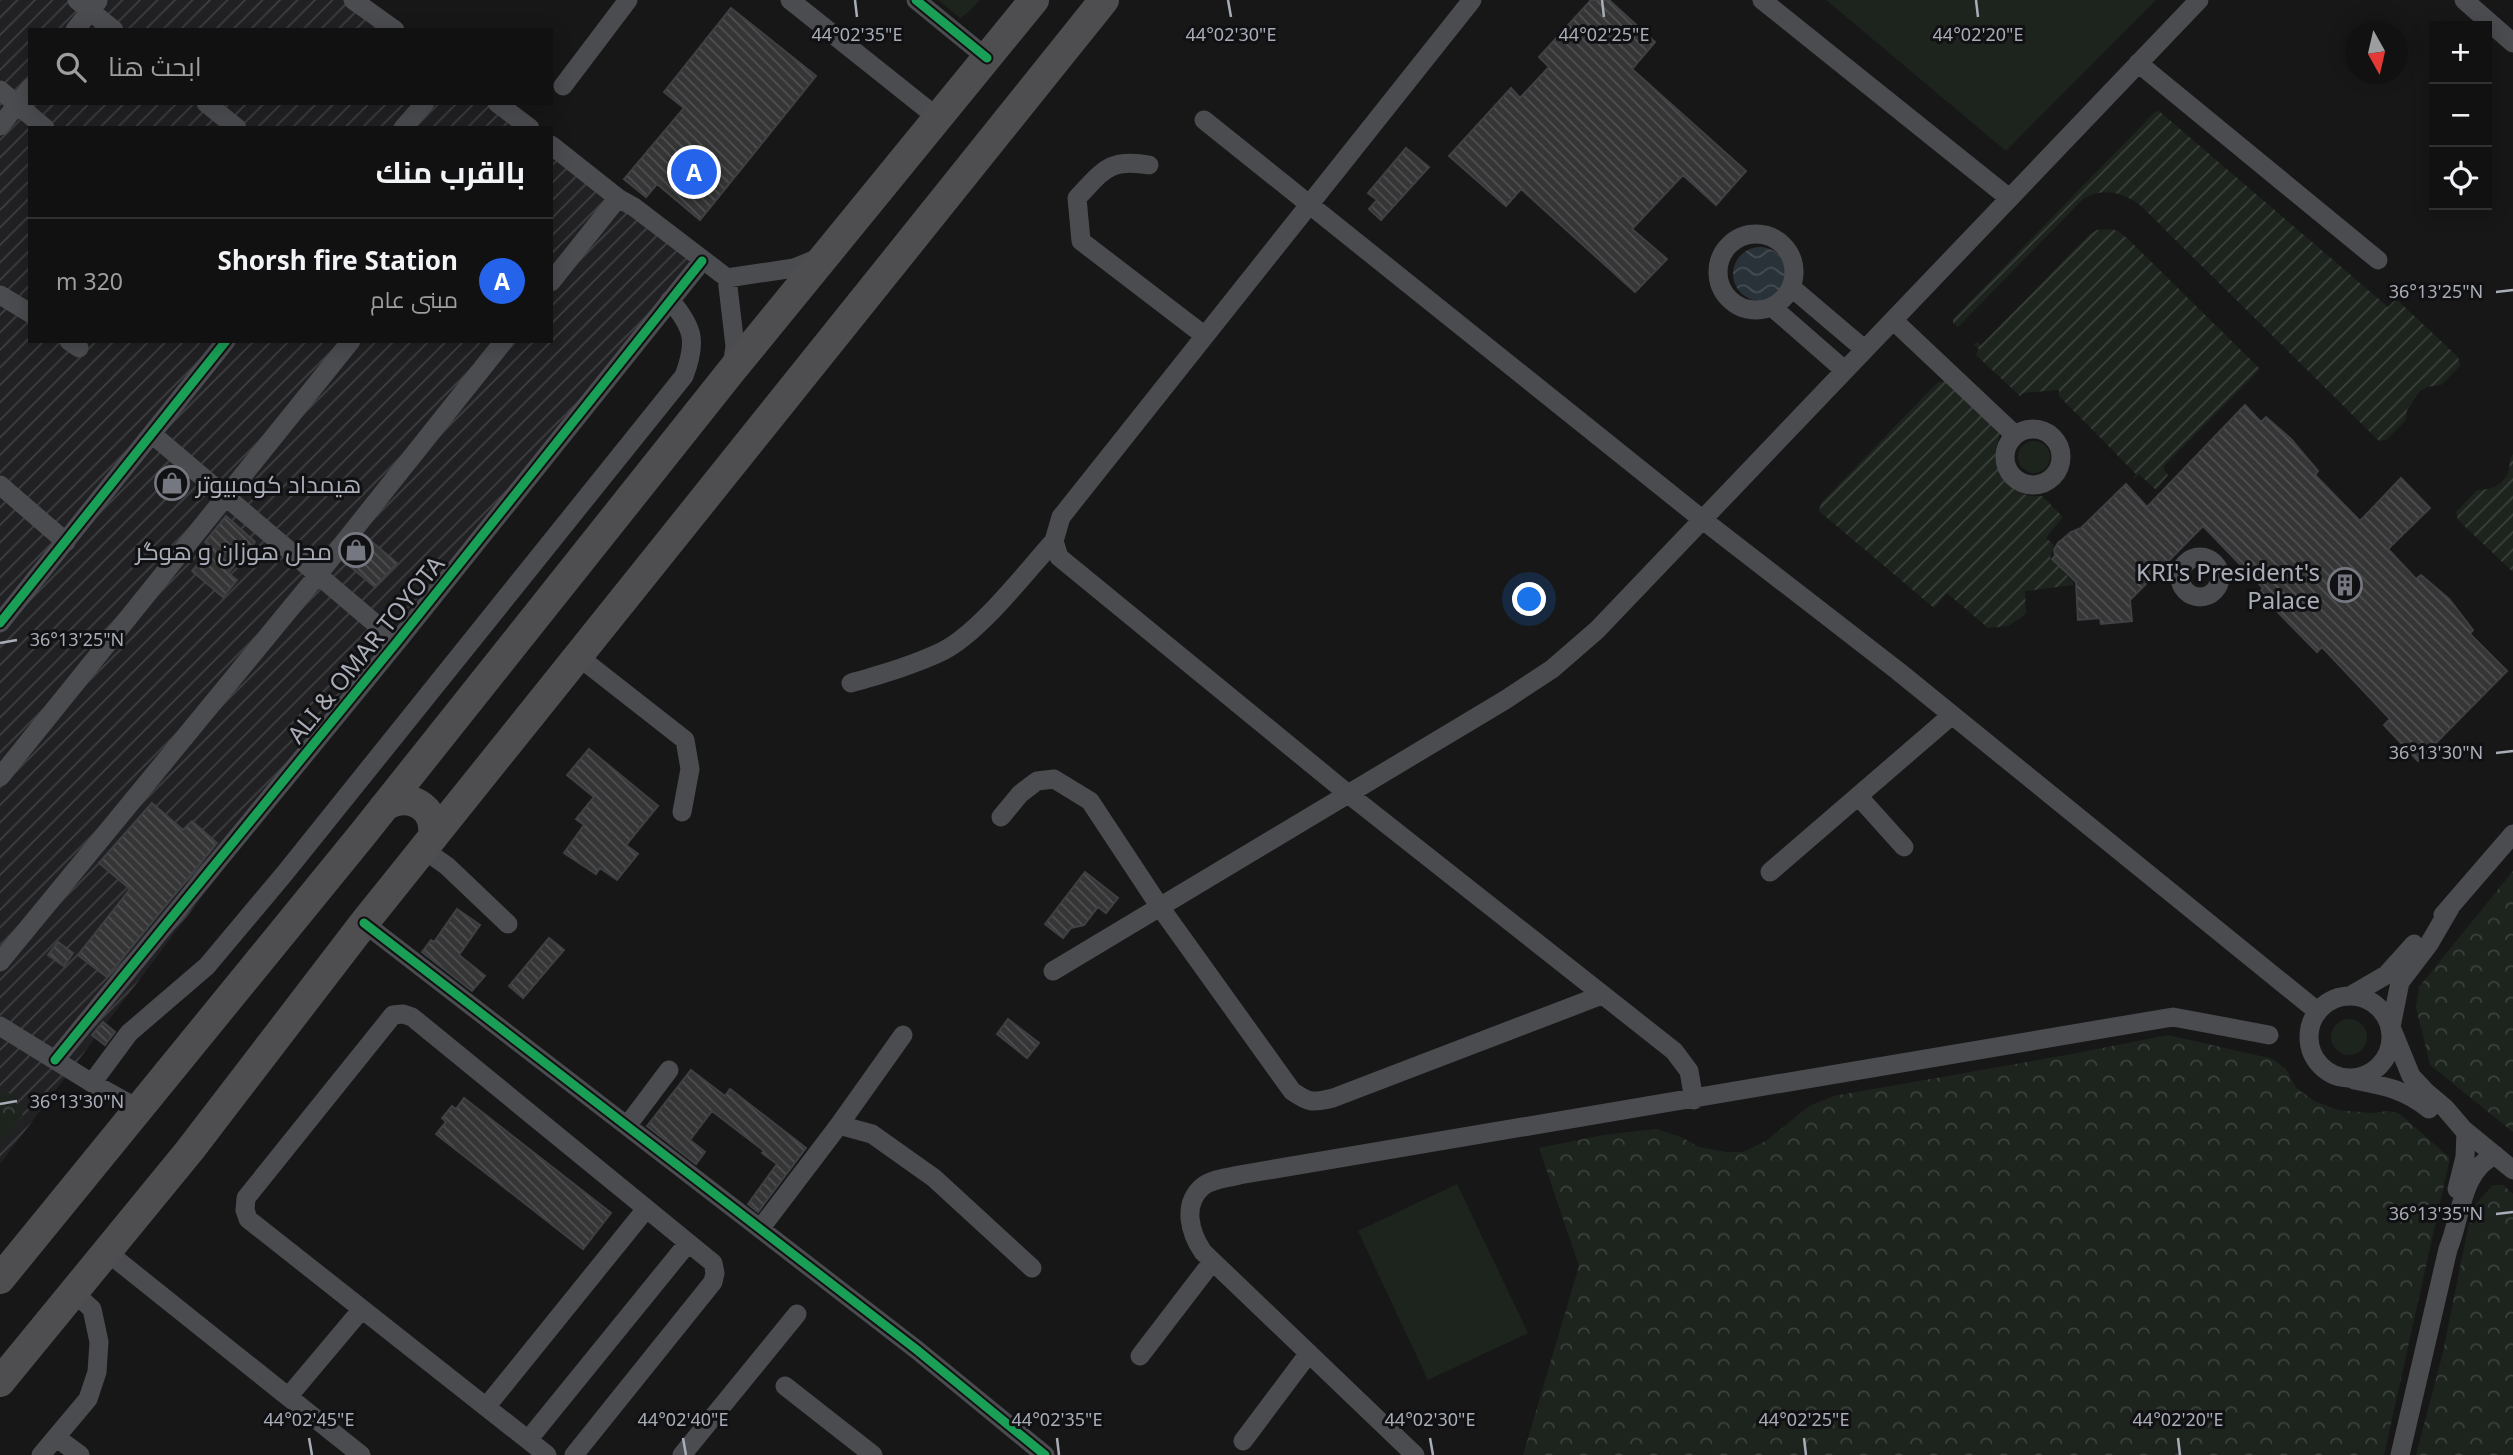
<!DOCTYPE html>
<html lang="ar">
<head>
<meta charset="utf-8">
<style>
  body { margin:0; font-family:"Noto Sans",Cairo,sans-serif; background:#1a1a1a; color:#f1f3f6; direction:rtl }
  .controls { position:absolute; right:21px; top:21px; display:grid; overflow:hidden; border-radius:0px; box-shadow:0 4px 18px #0003 }
  .controls button { width:63px; height:63px; display:grid; place-items:center; padding:0; border:0; border-bottom:2px solid #303131; background:#111; color:#f1f3f6; font:35px sans-serif }
  .compass { position:absolute; left:2345px; top:21px; width:63px; height:63px; border-radius:50%; background:#111; box-shadow:0 4px 18px #0003; rotate:172deg }
  .you { position:absolute; left:1530px; top:600px; width:24px; height:24px; margin:-18px; border:5px solid #fff; border-radius:50%; background:#1a73e8; box-shadow:0 0 0 10px #1a73e833 }
  .badge { display:grid; place-items:center; width:46px; height:46px; border-radius:50%; background:#2563eb; color:#fff; font-size:23px; font-weight:700 }
  .pin { position:absolute; translate:-50% -50%; border:4px solid #fff; box-shadow:0 2px 7px #0006 }
  .list { margin:0; padding:0; list-style:none }
  h2 { display:flex; justify-content:space-between; align-items:center; height:91px; margin:0; padding:0 28px; font-size:30px }
  h2 small { font-size:23px; font-weight:400; color:#9c9d9f }
  .list li { display:grid; grid-template-columns:46px 1fr auto; gap:21px; align-items:center; box-sizing:border-box; height:126px; padding:0 28px; border-top:2px solid #303131 }
  .list b { display:block; font-size:26px; white-space:nowrap }
  .list p { margin:0; font-size:23px; white-space:nowrap; color:#9c9d9f }
  .list em { font-size:23px; font-style:normal; color:#9c9d9f }
  .icon { flex:none; width:38px; height:38px; fill:none; stroke:currentColor; stroke-width:2; stroke-linecap:round; stroke-linejoin:round }
  .map { position:relative; flex:none; width:2513px; height:1455px; overflow:hidden; direction:ltr }
  .search { position:absolute; background:#111; box-shadow:0 4px 18px #0003; left:28px; top:28px; width:525px; height:77px; display:flex; align-items:center; gap:18px; box-sizing:border-box; padding:0 24px; border-radius:0px; color:#9c9d9f; font-size:26px }
  .panel { position:absolute; background:#111; box-shadow:0 4px 18px #0003; left:28px; top:126px; width:525px; height:217px; border-radius:0px; direction:rtl }
  .map>svg:first-child { display:block }
</style>
</head>
<body>
<div class="map">
<svg width="2513" height="1455" viewBox="0 0 2513 1455">
  <defs>
    <pattern id="industrial-furrows" width="10" height="10" patternUnits="userSpaceOnUse" patternTransform="scale(1.75)"><rect width="10" height="10" fill="#212123"/><path d="M-1 1l2-2M0 10L10 0M9 11l2-2" fill="none" stroke="#3e3f41"/></pattern>
    <pattern id="forest-crowns" width="20" height="18" patternUnits="userSpaceOnUse" patternTransform="scale(1.75)"><rect width="20" height="18" fill="#1d241e"/><path d="M2 6a3 3 0 1 1 6 0M12 15a3 3 0 1 1 6 0" fill="none" stroke="#3b413d"/></pattern>
    <pattern id="garden-furrows" width="10" height="10" patternUnits="userSpaceOnUse" patternTransform="scale(1.75)"><rect width="10" height="10" fill="#1d241e"/><path d="M-1 1l2-2M0 10L10 0M9 11l2-2" fill="none" stroke="#3b413d"/></pattern>
    <pattern id="water-waves" width="16" height="10" patternUnits="userSpaceOnUse" patternTransform="scale(1.75)"><rect width="16" height="10" fill="#2a3239"/><path d="M0 5q4-4 8 0t8 0" fill="none" stroke="#464d54"/></pattern>
    <pattern id="building-back-hatch" width="6" height="6" patternUnits="userSpaceOnUse" patternTransform="scale(1.75)"><rect width="6" height="6" fill="#353536"/><path d="M-1 5l2 2M0 0l6 6M5-1l2 2" fill="none" stroke="#4f5051"/></pattern>
  </defs>
  <rect width="100%" height="100%" fill="#171717"/>
  <path fill="url(#industrial-furrows)" d="M 0,0 L 363,0 L 401,30 L 30,30 L 30,103 L 496,103 L 527,128 L 30,128 L 30,341 L 551,341 L 551,146 L 693,256 L 496,508 L 0,1164 Z"/>
  <path fill="#1d241e" d="M 938,0 L 980,0 L 970,11 L 960,18 Z
    M 1826,0 L 2156,0 L 2006,151 Z
    M2018 457a16 16 0 1 1 32 0a16 16 0 1 1-32 0Z
    M2331 1037a18 18 0 1 1 36 0a18 18 0 1 1-36 0Z
    M 1457,1184 L 1528,1333 L 1428,1380 L 1358,1231 Z"/>
  <path fill="url(#forest-crowns)" d="M 2513,871 L 2513,1132 L 2430,1065 L 2416,1007 L 2419,987 Z
    M 2168,1035 L 2273,1059 L 2286,1069 L 2296,1088 L 2316,1102 L 2339,1110 L 2371,1113 L 2388,1111 L 2400,1114 L 2450,1158 L 2384,1455 L 1523,1455 L 1579,1266 L 1539,1148 L 1603,1135 L 1656,1129 L 1681,1137 L 1699,1147 L 1727,1152 L 1743,1152 L 1766,1141 L 1809,1106 L 1834,1096 L 2072,1054 Z
    M 10,1093 L 23,1115 L 0,1142 L 0,1095 Z
    M 2493,1185 L 2503,1185 L 2513,1194 L 2513,1455 L 2416,1455 L 2443,1352 L 2472,1208 Z"/>
  <path fill="url(#garden-furrows)" d="M 2159,111 L 2388,307 L 2396,299 L 2458,357 L 2460,366 L 2441,385 L 2427,387 L 2420,391 L 2407,410 L 2406,420 L 2386,440 L 2379,441 L 2375,437 L 2139,204 C 2122,192 2101,187 2082,200 L 1958,327 L 1953,323 L 1953,319 L 2155,112 Z
    M 2110,229 L 2118,231 L 2128,239 L 2260,369 L 2164,466 L 2164,470 L 2168,475 L 2156,490 L 2139,474 L 2134,479 L 2133,478 L 2136,474 L 2059,396 L 2059,390 L 2023,393 L 2020,396 L 1976,355 L 1979,349 L 1974,345 L 1976,342 L 1981,345 L 2090,234 L 2097,230 Z
    M 1945,381 L 2001,432 C 1987,462 2006,500 2042,496 L 2063,517 L 2046,538 L 2054,545 L 2050,558 L 2073,582 L 2073,585 L 2025,591 L 2026,614 L 2008,626 L 1988,628 L 1947,593 L 1934,608 L 1819,511 L 1821,503 L 1938,382 Z
    M 2513,454 L 2513,572 L 2458,520 L 2456,512 L 2477,490 C 2491,490 2504,485 2509,470 C 2510,463 2509,460 2513,454 Z"/>
  <path fill="url(#water-waves)" d="M1733 274a27 27 0 1 1 54 0a27 27 0 1 1-54 0Z"/>
  <path fill="url(#building-back-hatch)" stroke="#3f4043" stroke-width="2" d="M 1591,0 L 1609,0 L 1655,42 L 1632,69 L 1746,171 L 1716,205 L 1683,175 L 1632,229 L 1667,259 L 1635,292 L 1521,189 L 1506,206 L 1449,156 L 1511,88 L 1520,98 L 1549,67 L 1539,57 Z
    M 731,8 L 816,76 L 700,220 L 657,184 L 646,197 L 624,179 L 684,108 L 664,92 Z
    M 1406,148 L 1429,167 L 1381,220 L 1369,209 L 1377,200 L 1368,193 Z
    M 2245,405 L 2261,422 L 2266,417 L 2291,439 L 2318,471 L 2315,475 L 2360,521 L 2401,478 L 2430,508 L 2388,549 L 2416,579 L 2421,575 L 2449,599 L 2473,630 L 2470,634 L 2507,671 L 2418,761 L 2384,725 L 2390,719 L 2322,647 L 2317,652 L 2259,593 L 2263,588 L 2203,526 L 2130,600 L 2132,621 L 2101,624 L 2100,618 L 2078,620 L 2076,582 L 2052,559 L 2055,556 L 2054,550 L 2058,543 L 2071,532 L 2081,528 L 2126,484 L 2147,507 Z
    M 226,516 L 255,542 L 228,573 L 237,580 L 223,597 L 192,571 L 212,548 L 205,542 Z
    M 365,536 L 397,563 L 375,587 L 345,562 Z
    M 589,749 L 658,806 L 626,845 L 638,854 L 617,880 L 600,868 L 596,874 L 564,853 L 584,825 L 576,819 L 594,797 L 567,775 Z
    M 152,803 L 183,830 L 192,821 L 217,843 L 107,977 L 78,955 L 130,889 L 99,863 Z
    M 1085,872 L 1118,898 L 1106,913 L 1098,907 L 1084,925 L 1071,928 L 1063,938 L 1045,924 Z
    M 457,909 L 480,925 L 459,955 L 485,976 L 472,991 L 422,952 L 431,940 L 434,942 Z
    M 549,938 L 564,950 L 523,998 L 509,986 Z
    M 58,942 L 73,953 L 64,966 L 48,955 Z
    M 1008,1019 L 1039,1043 L 1027,1058 L 997,1034 Z
    M 103,1022 L 115,1032 L 105,1045 L 92,1035 Z
    M 691,1070 L 725,1096 L 730,1089 L 806,1148 L 758,1212 L 748,1204 L 777,1164 L 762,1153 L 764,1151 L 712,1111 L 690,1140 L 705,1152 L 696,1164 L 647,1126 Z
    M 464,1098 L 611,1213 L 583,1249 L 436,1134 L 446,1122 L 442,1118 L 452,1106 L 456,1109 Z"/>
  <g fill="none" stroke-linecap="round" stroke-linejoin="round">
    <path stroke="#4b4c50" stroke-width="19" d="M 77,0 L 114,30
      M 353,0 L 395,30
      M 790,0 L 938,118
      M 916,0 L 987,58
      M 1472,0 L 1061,517 L 1054,541 L 1059,557 L 1347,793 L 1674,1051 L 1689,1071 L 1694,1100
      M 1762,0 L 2009,198
      M 2464,0 L 2513,43
      M 75,30 L 98,1
      M 2138,63 L 2378,260
      M 563,86 L 628,0
      M 0,90 L 45,128
      M 206,103 L 237,128
      M 497,103 L 530,128
      M 1204,120 L 1703,520 L 1898,671 L 2317,1011
      M 0,126 L 30,88
      M 403,128 L 425,103
      M 551,145 L 618,198 L 634,207 L 727,278 L 794,268 L 821,257
      M 1149,165 C 1108,158 1103,171 1077,198 L 1081,241 L 1205,336
      M1718 272a38 38 0 1 1 76 0a38 38 0 1 1-76 0Z
      M 727,278 L 735,346 L 732,367
      M 551,282 L 618,198
      M 1791,287 L 1864,349
      M 0,295 L 30,313
      M 1772,307 L 1843,369
      M 1893,320 L 2015,435
      M 69,341 L 79,348
      M2005 457a28 28 0 1 1 56 0a28 28 0 1 1-56 0Z
      M 152,434 L 397,642
      M 0,485 L 66,542
      M2180 577a20 20 0 1 1 40 0a20 20 0 1 1-40 0Z
      M 0,623 L 226,341
      M 579,657 L 685,740 L 690,769 L 682,812
      M 851,683 C 882,674 914,665 943,651 C 980,632 1025,573 1054,541
      M 0,777 L 351,341
      M 1859,797 L 1904,847
      M 1001,817 L 1020,794 L 1037,781 L 1054,779 L 1090,801 L 1160,907 L 1292,1091 C 1309,1103 1312,1103 1333,1098 L 1602,995
      M 423,849 L 447,866 L 508,924
      M 1770,872 L 1952,715
      M 2450,908 L 2429,944 L 2400,982 L 2391,1027 L 2411,1076 L 2426,1092 L 2445,1108 L 2463,1129 L 2513,1170
      M 2443,915 L 2513,834
      M 364,923 L 917,1350 L 1045,1455
      M 0,962 L 317,576 L 504,341
      M 1053,971 L 1505,700 L 1552,669 L 1597,630 L 2199,0
      M2309 1037a41 41 0 1 1 82 0a41 41 0 1 1-82 0Z
      M 2350,996 L 2386,975 L 2414,944
      M 0,1026 L 92,1083 L 139,1109
      M 55,1060 L 397,642 L 702,261
      M 2354,1080 C 2385,1086 2404,1089 2429,1109
      M 92,1083 L 129,1033 L 207,966 L 285,873 L 684,376 C 697,342 694,328 670,300
      M 839,1125 L 903,1035
      M 627,1126 L 669,1070
      M 2457,1189 L 2465,1157 L 2466,1132
      M 760,1229 L 839,1125 L 872,1134 L 934,1178 L 1032,1268
      M 107,1252 L 361,1455
      M 1140,1356 L 1212,1262
      M 785,1386 L 873,1455
      M 288,1397 L 362,1309
      M 486,1407 L 646,1209
      M 57,1438 L 80,1455
      M 528,1440 L 688,1243
      M 1243,1441 L 1309,1353
      M 41,1455 L 88,1399 L 97,1372 L 99,1342 L 92,1309 L 73,1292
      M 547,1455 L 248,1219 L 245,1210 L 246,1198 L 393,1015 L 403,1014 L 412,1017 L 713,1263 L 715,1273 L 713,1282 L 574,1455
      M 682,1455 L 797,1314
      M 1415,1455 L 1203,1252 C 1190,1233 1182,1205 1202,1187 C 1211,1179 1228,1178 1239,1175 L 2173,1017 L 2269,1035
      M 2400,1455 L 2448,1249 C 2462,1216 2460,1172 2495,1155"/>
    <path stroke="#4e4e51" stroke-width="30" d="M 384,807 C 408,791 437,806 433,837
      M 0,1279 L 362,835 L 732,370 L 1034,0
      M 0,1382 L 190,1150 L 364,923 L 1104,0"/>
    <g stroke="#111113" stroke-width="13">
      <path id="cycleway" d="M 916,0 L 987,58
        M 0,623 L 226,341
        M 364,923 L 917,1350 L 1045,1455
        M 55,1060 L 397,642 L 702,261"/>
    </g>
    <use href="#cycleway" stroke="#1a9f57" stroke-width="9"/>
  </g>
  <path fill="none" stroke="#a8adb8" stroke-width="2.5" d="M 855,0 L 857,17M 1228,0 L 1231,17M 1602,0 L 1604,17M 1976,0 L 1978,17M 2496,292 L 2513,290M 0,643 L 17,640M 2496,753 L 2513,751M 0,1104 L 17,1101M 2496,1214 L 2513,1212M 309,1438 L 312,1455M 683,1438 L 686,1455M 1057,1438 L 1059,1455M 1430,1438 L 1433,1455M 1804,1438 L 1806,1455M 2178,1438 L 2180,1455"/>
  <defs>
    <g id="shop-ring" transform="scale(1.75)"><circle r="9.5" fill="#111113" stroke="#757880" stroke-width="1.5"/><path d="M-5-2.5h2.3a2.7 3.5 0 0 1 5.4 0H5L5.5 6h-11ZM-1.5-2.5h3a1.5 2.3 0 0 0-3 0Z" fill="#757880"/></g>
    <g id="building-ring" transform="scale(1.75)"><circle r="9.5" fill="#111113" stroke="#757880" stroke-width="1.5"/><path d="M-4-6H4V6H1V3H-1V6H-4ZM-2.5-4.3h1.7v1.8h-1.7ZM.8-4.3h1.7v1.8H.8ZM-2.5-1h1.7V.8h-1.7ZM.8-1h1.7V.8H.8Z" fill="#757880"/></g>
  </defs>
  <g fill-rule="evenodd">
    <use href="#shop-ring" x="172" y="483"/>
    <use href="#shop-ring" x="356" y="550"/>
    <use href="#building-ring" x="2345" y="585"/>
  </g>
  <g text-anchor="middle" dominant-baseline="central" stroke-width="6" stroke-linejoin="round" paint-order="stroke">
    <g font-size="24" fill="#a8adb8" stroke="#111113" text-anchor="end">
      <text x="196" y="483" text-anchor="start">هيمداد كومبيوتر</text>
      <text x="332" y="550">محل هوزان و هوگر</text>
      <text x="2320" y="571">KRI's President's<tspan x="2320" dy="28">Palace</tspan></text>
    </g>
    <g font-size="24" fill="#a8adb8" stroke="#111113">
      <text transform="translate(365 649) rotate(-51)">ALI &amp; OMAR TOYOTA</text>
    </g>
  </g>
  <g font-size="18" text-anchor="middle" fill="#a8adb8" stroke="#111113" stroke-width="6" stroke-linejoin="round" paint-order="stroke">
    <text x="857" y="41">44°02'35"E</text>
    <text x="1231" y="41">44°02'30"E</text>
    <text x="1604" y="41">44°02'25"E</text>
    <text x="1978" y="41">44°02'20"E</text>
    <text x="2436" y="298">36°13'25"N</text>
    <text x="77" y="646">36°13'25"N</text>
    <text x="2436" y="759">36°13'30"N</text>
    <text x="77" y="1108">36°13'30"N</text>
    <text x="2436" y="1220">36°13'35"N</text>
    <text x="309" y="1426">44°02'45"E</text>
    <text x="683" y="1426">44°02'40"E</text>
    <text x="1057" y="1426">44°02'35"E</text>
    <text x="1430" y="1426">44°02'30"E</text>
    <text x="1804" y="1426">44°02'25"E</text>
    <text x="2178" y="1426">44°02'20"E</text>
  </g>
</svg>
<div class="controls">
<button>+</button>
<button>−</button>
<button><svg class="icon" aria-label="locate" viewBox="0 0 24 24"><circle cx="12" cy="12" r="6"/><path d="M12 2v4M12 18v4M2 12h4M18 12h4"/></svg></button>
</div>
<svg class="compass" viewBox="-18 -18 36 36"><path d="M0-13l5 13h-10z" fill="#e53935"/><path d="M0 13l5-13h-10z" fill="#9c9d9f"/></svg>
<div class="you"></div>
<div class="pin badge" style="left:694px;top:172px">A</div>
<div class="search"><svg class="icon" aria-label="search" viewBox="0 0 24 24"><circle cx="10" cy="10" r="6"/><path d="M15 15l6 6"/></svg>ابحث هنا</div>
<section class="panel">
<h2>بالقرب منك<small></small></h2>
<ul class="list">
<li><span class="badge">A</span><div><b>Shorsh fire Station</b><p>مبنى عام</p></div><em>320 m</em></li>
</ul>
</section>
</div>
</body>
</html>
